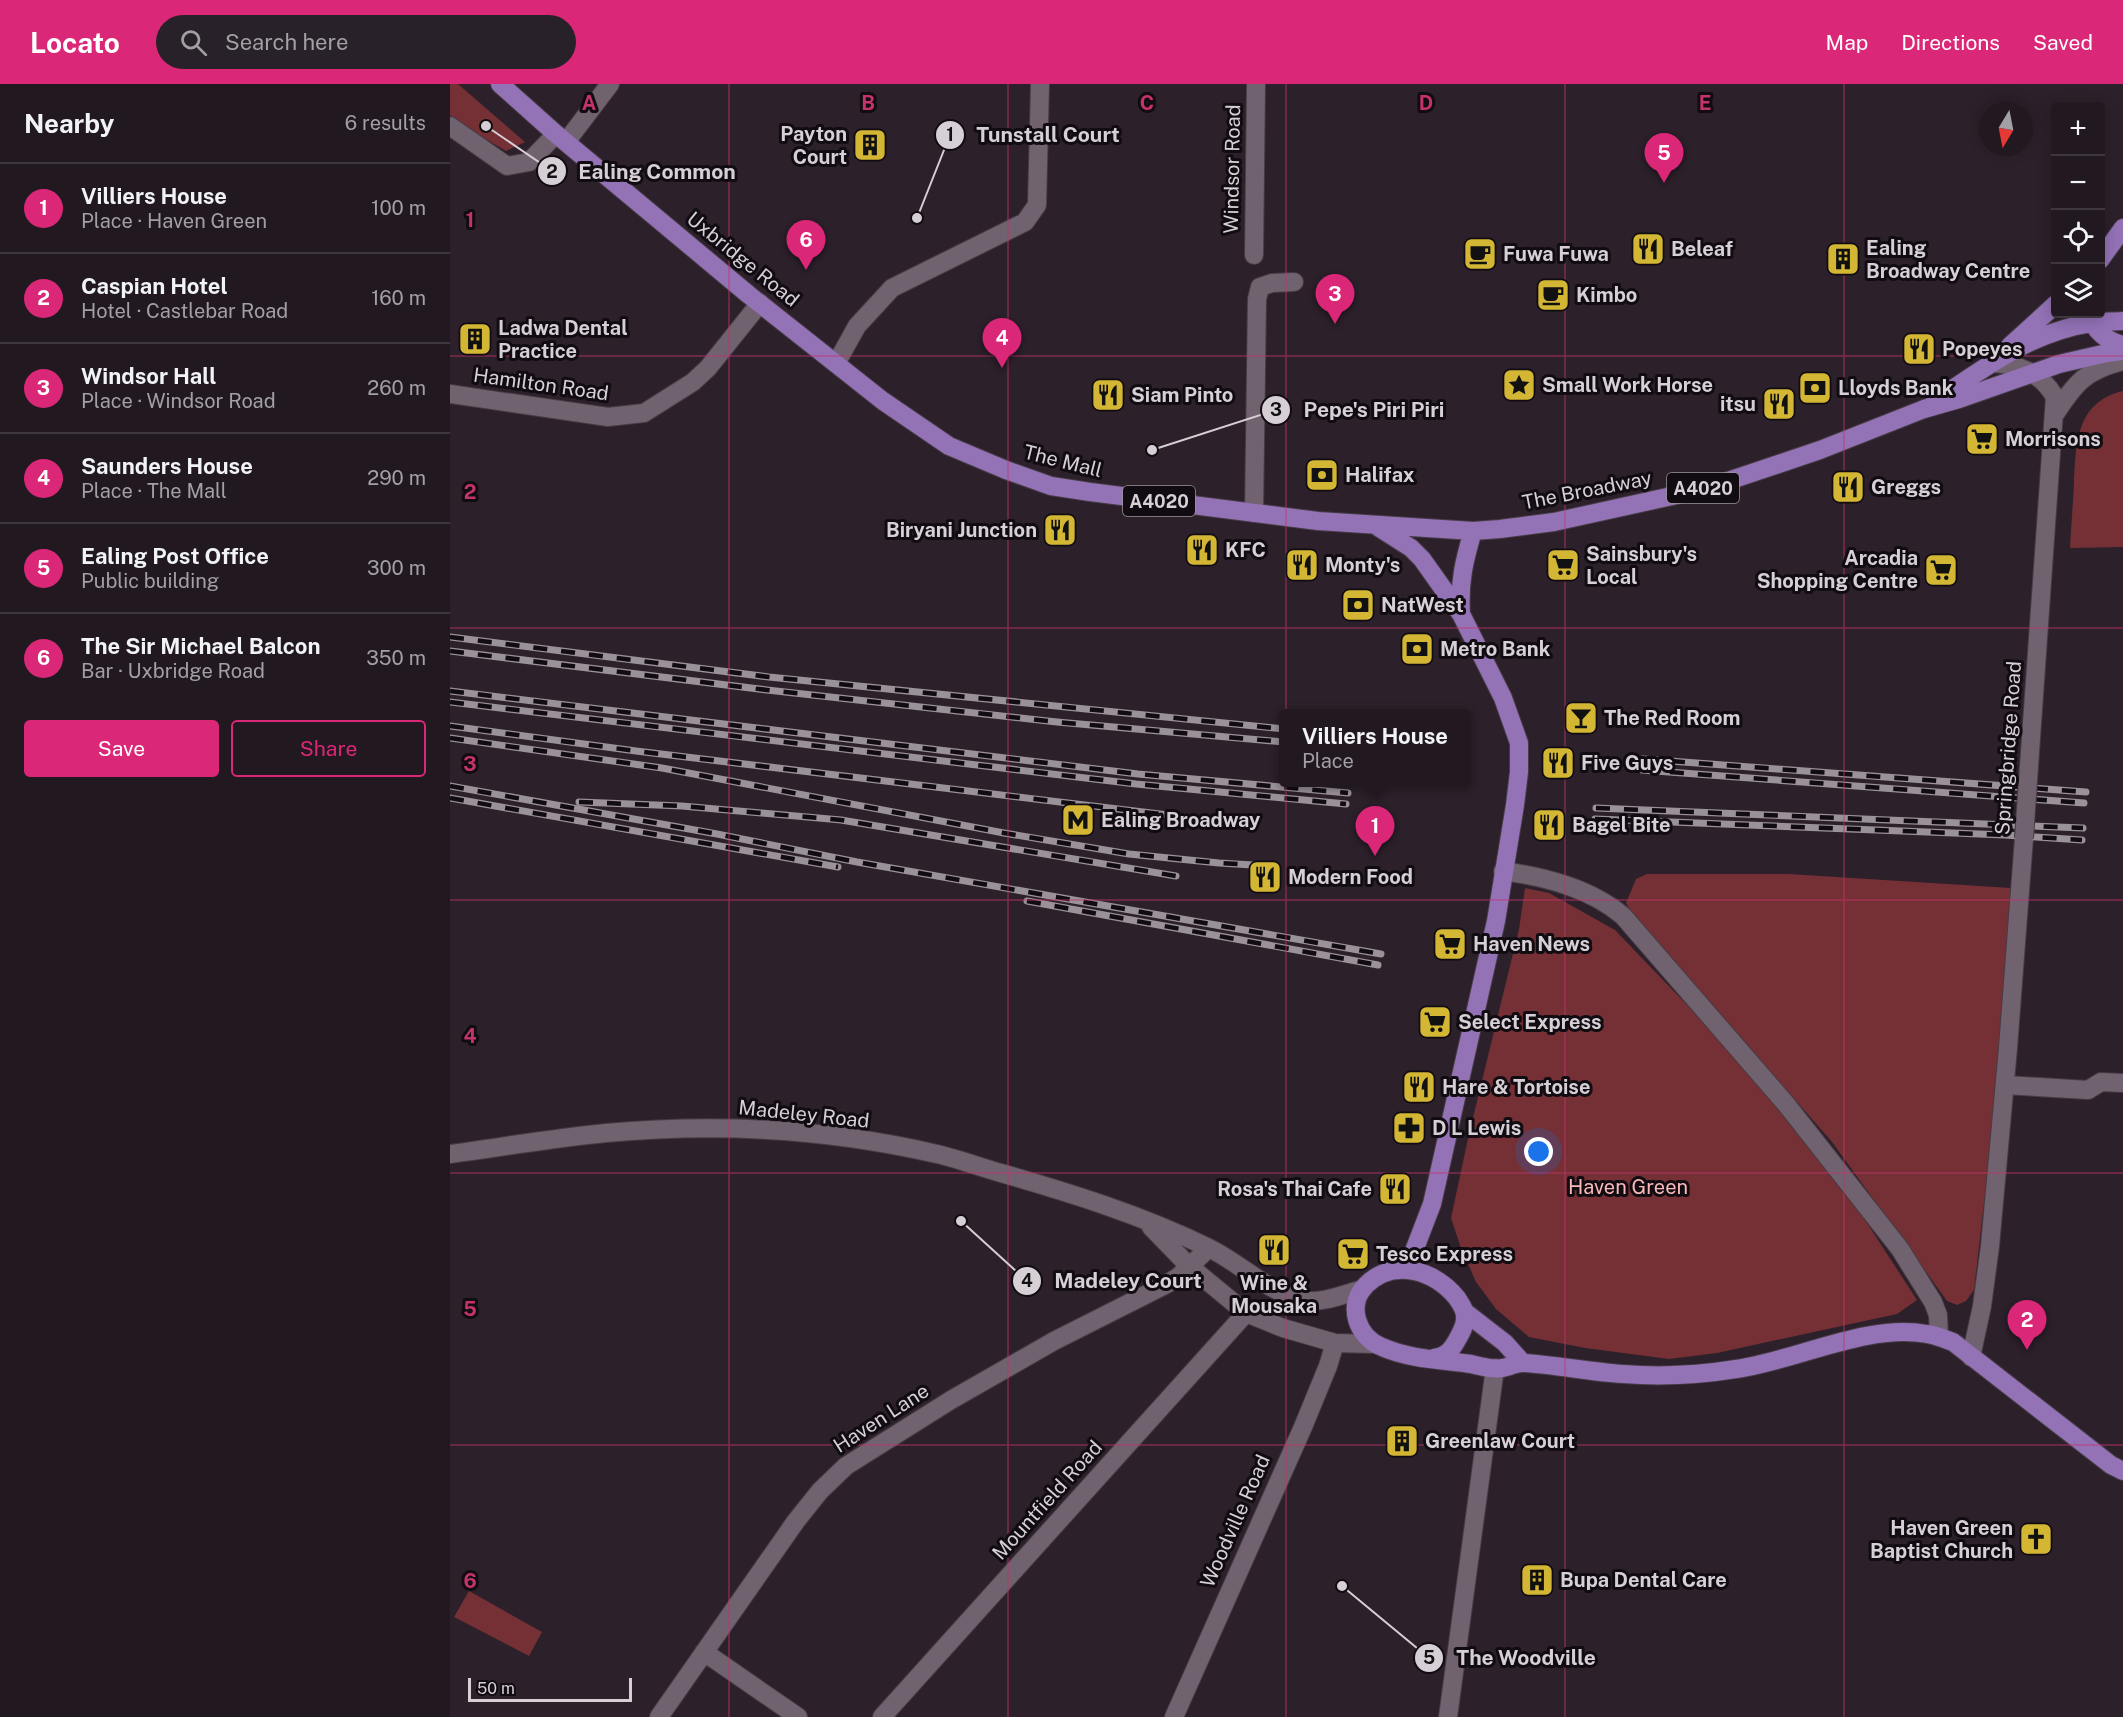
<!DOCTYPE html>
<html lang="en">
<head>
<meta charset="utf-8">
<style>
  body { margin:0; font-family:"Public Sans",sans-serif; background:#292129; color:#f1f3f6 }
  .controls { position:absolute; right:18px; top:18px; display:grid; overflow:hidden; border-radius:6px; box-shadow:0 3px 15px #0003 }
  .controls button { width:54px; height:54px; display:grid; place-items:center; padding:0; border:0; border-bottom:2px solid #3e373e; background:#211820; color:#f1f3f6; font:30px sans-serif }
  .compass { position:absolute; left:1529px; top:18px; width:54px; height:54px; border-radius:50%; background:#211820; box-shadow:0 3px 15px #0003; rotate:190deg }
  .scale { position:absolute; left:18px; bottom:15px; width:164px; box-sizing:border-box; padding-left:6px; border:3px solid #d7cfd6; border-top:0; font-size:16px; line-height:21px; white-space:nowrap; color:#d7cfd6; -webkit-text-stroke:4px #110c11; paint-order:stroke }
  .you { position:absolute; left:1089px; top:1068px; width:21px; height:21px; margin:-15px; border:4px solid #fff; border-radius:50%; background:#1a73e8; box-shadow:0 0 0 9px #1a73e833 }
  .badge { display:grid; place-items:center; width:39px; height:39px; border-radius:50%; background:#db2777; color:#fff; font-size:20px; font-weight:700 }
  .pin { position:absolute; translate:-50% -50px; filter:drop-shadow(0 2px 3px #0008) }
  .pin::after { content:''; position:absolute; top:32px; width:21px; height:18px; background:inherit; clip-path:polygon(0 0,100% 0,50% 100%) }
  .popup { position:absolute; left:829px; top:625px; width:192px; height:78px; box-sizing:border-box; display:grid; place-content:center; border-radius:6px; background:#211820; filter:drop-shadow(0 2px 4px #0005); font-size:20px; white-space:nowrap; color:#a2a0a5 }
  .popup b { font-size:22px; color:#f1f3f6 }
  .popup::after { content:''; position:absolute; left:50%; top:100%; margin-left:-12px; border:12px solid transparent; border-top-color:#211820 }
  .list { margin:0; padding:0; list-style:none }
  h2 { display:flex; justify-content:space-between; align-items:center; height:78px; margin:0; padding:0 24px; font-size:26px }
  h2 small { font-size:20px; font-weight:400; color:#a2a0a5 }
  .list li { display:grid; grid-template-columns:39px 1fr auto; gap:18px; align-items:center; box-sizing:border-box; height:90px; padding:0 24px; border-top:2px solid #3e373e }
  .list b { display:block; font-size:22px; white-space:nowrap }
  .list p { margin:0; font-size:20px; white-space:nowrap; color:#a2a0a5 }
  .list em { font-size:20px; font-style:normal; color:#a2a0a5 }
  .actions { display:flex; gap:12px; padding:18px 24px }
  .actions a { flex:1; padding:14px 0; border:2px solid #db2777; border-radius:6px; text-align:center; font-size:21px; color:#db2777 }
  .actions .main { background:#db2777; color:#fff }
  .icon { flex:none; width:33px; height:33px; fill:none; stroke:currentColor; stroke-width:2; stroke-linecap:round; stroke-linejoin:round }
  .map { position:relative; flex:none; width:1673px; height:1633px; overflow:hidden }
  header { display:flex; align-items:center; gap:36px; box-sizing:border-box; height:84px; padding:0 30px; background:#db2777; color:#fff }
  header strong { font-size:28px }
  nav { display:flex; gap:33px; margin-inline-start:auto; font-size:21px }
  .search { width:420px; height:54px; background:#292129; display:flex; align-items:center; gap:15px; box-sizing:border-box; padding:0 21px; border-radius:33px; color:#a2a0a5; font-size:22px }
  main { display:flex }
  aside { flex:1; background:#211820 }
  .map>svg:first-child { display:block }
</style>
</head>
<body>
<header>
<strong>Locato</strong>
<div class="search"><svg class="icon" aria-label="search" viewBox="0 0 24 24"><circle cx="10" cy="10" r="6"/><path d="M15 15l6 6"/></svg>Search here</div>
<nav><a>Map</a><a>Directions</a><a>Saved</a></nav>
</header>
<main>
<aside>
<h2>Nearby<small>6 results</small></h2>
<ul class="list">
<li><span class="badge">1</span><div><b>Villiers House</b><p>Place · Haven Green</p></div><em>100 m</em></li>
<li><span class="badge">2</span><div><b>Caspian Hotel</b><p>Hotel · Castlebar Road</p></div><em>160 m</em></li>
<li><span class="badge">3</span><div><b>Windsor Hall</b><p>Place · Windsor Road</p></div><em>260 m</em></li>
<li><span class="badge">4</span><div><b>Saunders House</b><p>Place · The Mall</p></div><em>290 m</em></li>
<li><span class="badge">5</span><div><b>Ealing Post Office</b><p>Public building</p></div><em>300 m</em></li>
<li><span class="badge">6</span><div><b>The Sir Michael Balcon</b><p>Bar · Uxbridge Road</p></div><em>350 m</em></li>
</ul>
<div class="actions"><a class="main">Save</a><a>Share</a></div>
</aside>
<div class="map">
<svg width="1673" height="1633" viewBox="0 0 1673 1633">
  <rect width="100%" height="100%" fill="#2c202b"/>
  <path fill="#743034" d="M 0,0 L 8,0 L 75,58 L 56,67 L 32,53 L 0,31 Z
    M 1673,307 L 1673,463 L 1620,464 C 1621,442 1623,421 1624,399 C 1626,359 1626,318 1673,307 Z
    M 1197,790 L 1339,790 L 1561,804 L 1552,963 L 1524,1206 L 1516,1217 L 1507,1221 L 1497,1217 L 1382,1058 L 1181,828 L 1176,819 L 1186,795 Z
    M 1075,804 L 1099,809 L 1165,846 L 1264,949 L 1371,1068 L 1467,1216 L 1447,1230 L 1267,1269 L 1219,1275 L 1135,1264 L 1079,1253 L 1046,1225 L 1026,1198 L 1011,1164 L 1001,1134 L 1019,1050 L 1069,845 Z
    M 19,1507 L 92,1548 L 79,1572 L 4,1533 Z"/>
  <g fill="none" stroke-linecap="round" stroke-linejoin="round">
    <g stroke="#473c46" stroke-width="20">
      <path id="minor" d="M 0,42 L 57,82 L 79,78 L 106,50
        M 116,58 L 160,0
        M 804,171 L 806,0
        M 387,278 L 407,242 L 442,204 L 575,138 L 587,121 L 590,0
        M 1541,279 C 1569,280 1590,288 1605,313 L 1580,668
        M 0,310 L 158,333 L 194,329 L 243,298 L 258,284 L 310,219
        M 1605,330 C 1626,298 1635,287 1673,277
        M 804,429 L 807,215 L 810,203 L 822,199 L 844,198
        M 1053,787 C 1095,793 1140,804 1173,832 L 1336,1020 L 1450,1165 L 1483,1218 L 1488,1231 L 1489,1253
        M 1555,1001 L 1638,1006 L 1651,998 L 1673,999
        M 0,1070 C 52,1063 104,1054 156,1049 C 265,1039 379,1045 487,1070 C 508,1075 530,1083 551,1089 C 621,1109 691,1131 757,1163 C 789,1178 816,1207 852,1216 C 872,1220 894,1210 913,1205
        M 701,1143 L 738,1181 L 796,1229 L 833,1244 L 885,1259 L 925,1260
        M 1521,1273 L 1532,1222 L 1540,1162 L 1558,964 L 1574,754
        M 254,1568 L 348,1633
        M 209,1633 L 346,1437 L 370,1407 L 396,1382 L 501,1316 L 604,1257 L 715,1201 L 728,1193 L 759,1164
        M 432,1633 L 796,1229
        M 724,1633 L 853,1343 L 878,1282 L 885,1259
        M 998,1633 L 1045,1284"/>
    </g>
    <g stroke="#473c46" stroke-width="20">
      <path id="major" d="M 50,0 L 106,50 L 299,211 L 433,317 L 499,362 L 556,386 L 601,402 L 640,408 L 868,437 L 1023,447 L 1050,445 L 1104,438 L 1231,410 L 1272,399 L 1370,366 L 1474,325 L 1509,315 L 1609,280 L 1657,269 L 1673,267
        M 1650,176 L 1673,144
        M 1641,232 C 1643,247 1659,258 1673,261
        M 1560,262 L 1606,220
        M 1485,317 C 1534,284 1581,248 1641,239 C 1651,237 1662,238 1673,237
        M 928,443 L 961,464 L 972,475 L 1011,530 L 1053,614 L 1069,659 L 1069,688 L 1065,721 L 1046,837 L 982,1120 L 957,1185
        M 1011,530 C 1009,498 1014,477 1023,447
        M 1015,1228 L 1055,1259 L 1072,1278
        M 984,1274 C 996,1272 1001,1267 1007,1256 C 1011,1249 1015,1242 1015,1235 C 1016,1226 1011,1221 1007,1214 C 985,1187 944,1173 916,1201 C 896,1221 907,1253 932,1263 C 959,1275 992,1276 1021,1280 C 1030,1282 1043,1286 1052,1284 C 1060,1283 1067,1278 1074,1279 C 1107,1281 1140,1288 1173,1290 C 1211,1293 1249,1291 1286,1285 C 1345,1277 1417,1239 1477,1250 C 1486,1251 1494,1255 1503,1258 L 1661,1381 L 1673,1387"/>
    </g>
    <use href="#minor" stroke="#716270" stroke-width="18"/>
    <use href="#major" stroke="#9372b6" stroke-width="18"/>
    <g stroke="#9a9199" stroke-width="7">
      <path id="rail" d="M 0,553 L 319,593 L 834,645
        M 0,567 L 317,606 L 607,638 L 834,658
        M 0,607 L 688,690 L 898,709
        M 0,618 L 686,700 L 896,720
        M 0,642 L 186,667 L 760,736
        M 0,654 L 212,684 L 554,749 L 679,770 L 769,779 L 803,781
        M 1193,675 L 1636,708
        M 1192,686 L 1634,719
        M 0,702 L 267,750 L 407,778 L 931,870
        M 0,714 L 388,783
        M 129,718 L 232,722 L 391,736 L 726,792
        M 1146,724 L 1633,744
        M 1145,735 L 1555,751 L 1632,756
        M 577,817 L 928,881"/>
    </g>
    <use href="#rail" stroke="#110c11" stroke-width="4.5" stroke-dasharray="14" stroke-linecap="butt"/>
    <g stroke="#473c46" stroke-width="20" stroke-linecap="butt">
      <path id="minor-bridge" d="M 1574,754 L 1580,668"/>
    </g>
    <use href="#minor-bridge" stroke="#716270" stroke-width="18"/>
  </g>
  <path fill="none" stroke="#c5336d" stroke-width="1.5" stroke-opacity="0.55" d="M 279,0 L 279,1633M 558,0 L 558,1633M 836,0 L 836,1633M 1115,0 L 1115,1633M 1394,0 L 1394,1633M 0,272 L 1673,272M 0,544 L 1673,544M 0,816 L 1673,816M 0,1089 L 1673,1089M 0,1361 L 1673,1361"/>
  <defs>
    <g id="building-square" transform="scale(1.725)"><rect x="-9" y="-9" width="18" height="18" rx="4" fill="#d4b635" stroke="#110c11"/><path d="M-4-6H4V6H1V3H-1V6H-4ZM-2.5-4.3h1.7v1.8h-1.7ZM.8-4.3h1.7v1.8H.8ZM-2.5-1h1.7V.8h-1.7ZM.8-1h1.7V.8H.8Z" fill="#111"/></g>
    <g id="restaurant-square" transform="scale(1.725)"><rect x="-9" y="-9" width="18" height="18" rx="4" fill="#d4b635" stroke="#110c11"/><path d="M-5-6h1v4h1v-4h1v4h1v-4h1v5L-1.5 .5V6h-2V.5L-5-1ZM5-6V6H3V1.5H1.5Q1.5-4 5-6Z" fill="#111"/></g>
    <g id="cafe-square" transform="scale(1.725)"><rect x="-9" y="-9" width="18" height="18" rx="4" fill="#d4b635" stroke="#110c11"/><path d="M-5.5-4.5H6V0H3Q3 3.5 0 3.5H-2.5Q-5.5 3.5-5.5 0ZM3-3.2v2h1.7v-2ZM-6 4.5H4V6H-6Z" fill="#111"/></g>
    <g id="sight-square" transform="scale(1.725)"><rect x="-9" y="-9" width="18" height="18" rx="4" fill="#d4b635" stroke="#110c11"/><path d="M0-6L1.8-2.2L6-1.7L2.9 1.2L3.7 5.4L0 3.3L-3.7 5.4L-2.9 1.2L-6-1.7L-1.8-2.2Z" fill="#111"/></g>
    <g id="bank-square" transform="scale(1.725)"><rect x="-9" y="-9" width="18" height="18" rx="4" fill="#d4b635" stroke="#110c11"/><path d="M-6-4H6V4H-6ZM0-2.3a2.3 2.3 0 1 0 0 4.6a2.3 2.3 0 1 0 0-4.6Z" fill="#111"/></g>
    <g id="supermarket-square" transform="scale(1.725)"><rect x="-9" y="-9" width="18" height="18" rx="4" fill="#d4b635" stroke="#110c11"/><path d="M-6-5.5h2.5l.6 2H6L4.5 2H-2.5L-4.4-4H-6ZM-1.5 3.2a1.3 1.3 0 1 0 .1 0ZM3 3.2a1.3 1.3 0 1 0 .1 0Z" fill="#111"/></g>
    <g id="bar-square" transform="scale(1.725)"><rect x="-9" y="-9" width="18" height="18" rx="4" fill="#d4b635" stroke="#110c11"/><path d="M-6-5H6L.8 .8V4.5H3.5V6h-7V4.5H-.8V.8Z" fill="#111"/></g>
    <g id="metro-square" transform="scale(1.725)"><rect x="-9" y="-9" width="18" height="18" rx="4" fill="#d4b635" stroke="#110c11"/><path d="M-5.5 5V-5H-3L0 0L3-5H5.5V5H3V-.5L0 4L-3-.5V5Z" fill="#111"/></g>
    <g id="pharmacy-square" transform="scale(1.725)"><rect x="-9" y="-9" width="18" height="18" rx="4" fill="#d4b635" stroke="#110c11"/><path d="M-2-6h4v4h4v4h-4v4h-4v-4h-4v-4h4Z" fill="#111"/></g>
    <g id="church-square" transform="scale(1.725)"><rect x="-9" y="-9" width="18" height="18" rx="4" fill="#d4b635" stroke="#110c11"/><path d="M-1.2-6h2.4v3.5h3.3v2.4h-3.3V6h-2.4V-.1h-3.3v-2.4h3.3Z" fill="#111"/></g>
  </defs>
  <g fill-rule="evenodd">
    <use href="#building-square" x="420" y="61"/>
    <use href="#restaurant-square" x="1198" y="165"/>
    <use href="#cafe-square" x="1030" y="170"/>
    <use href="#building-square" x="1393" y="175"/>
    <use href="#cafe-square" x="1103" y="211"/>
    <use href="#building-square" x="25" y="255"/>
    <use href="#restaurant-square" x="1469" y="265"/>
    <use href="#sight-square" x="1069" y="301"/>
    <use href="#bank-square" x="1365" y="304"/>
    <use href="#restaurant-square" x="658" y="311"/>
    <use href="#restaurant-square" x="1329" y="320"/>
    <use href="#supermarket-square" x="1532" y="355"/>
    <use href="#bank-square" x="872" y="391"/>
    <use href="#restaurant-square" x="1398" y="403"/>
    <use href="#restaurant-square" x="610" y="446"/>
    <use href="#restaurant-square" x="752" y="466"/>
    <use href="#restaurant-square" x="852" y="481"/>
    <use href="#supermarket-square" x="1113" y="481"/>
    <use href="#supermarket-square" x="1491" y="486"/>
    <use href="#bank-square" x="908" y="521"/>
    <use href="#bank-square" x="967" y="565"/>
    <use href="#bar-square" x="1131" y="634"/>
    <use href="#restaurant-square" x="1108" y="679"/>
    <use href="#metro-square" x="628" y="736"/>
    <use href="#restaurant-square" x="1099" y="741"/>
    <use href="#restaurant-square" x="815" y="793"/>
    <use href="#supermarket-square" x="1000" y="860"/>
    <use href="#supermarket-square" x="985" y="938"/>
    <use href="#restaurant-square" x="969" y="1003"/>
    <use href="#pharmacy-square" x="959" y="1044"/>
    <use href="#restaurant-square" x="945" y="1105"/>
    <use href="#restaurant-square" x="824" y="1166"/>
    <use href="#supermarket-square" x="903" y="1170"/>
    <use href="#building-square" x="952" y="1357"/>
    <use href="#church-square" x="1586" y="1455"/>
    <use href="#building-square" x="1087" y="1496"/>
  </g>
  <g text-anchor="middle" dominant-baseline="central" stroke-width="6" stroke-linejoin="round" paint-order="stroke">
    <g fill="#110c11" stroke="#9c949b" stroke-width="1.5">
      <rect x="1217" y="389" width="72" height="30" rx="4.5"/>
      <rect x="673" y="402" width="72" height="30" rx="4.5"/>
    </g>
    <g font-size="18" font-weight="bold" fill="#d7cfd6">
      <text x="1253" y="404">A4020</text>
      <text x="709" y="417">A4020</text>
    </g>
    <g font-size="20" font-weight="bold" fill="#d7cfd6" stroke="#110c11" text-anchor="start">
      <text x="397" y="50" text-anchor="end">Payton<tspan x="397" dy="23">Court</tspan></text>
      <text x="1416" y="164">Ealing<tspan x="1416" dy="23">Broadway Centre</tspan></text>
      <text x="1221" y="165">Beleaf</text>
      <text x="1053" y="170">Fuwa Fuwa</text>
      <text x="1126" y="211">Kimbo</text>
      <text x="48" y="244">Ladwa Dental<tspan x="48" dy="23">Practice</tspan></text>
      <text x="1492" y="265">Popeyes</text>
      <text x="1092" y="301">Small Work Horse</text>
      <text x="1388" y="304">Lloyds Bank</text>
      <text x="681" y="311">Siam Pinto</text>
      <text x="1306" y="320" text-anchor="end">itsu</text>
      <text x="1555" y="355">Morrisons</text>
      <text x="895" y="391">Halifax</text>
      <text x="1421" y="403">Greggs</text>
      <text x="587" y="446" text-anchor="end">Biryani Junction</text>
      <text x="775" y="466">KFC</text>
      <text x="1136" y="470">Sainsbury's<tspan x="1136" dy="23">Local</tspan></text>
      <text x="1468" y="474" text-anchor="end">Arcadia<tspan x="1468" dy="23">Shopping Centre</tspan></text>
      <text x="875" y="481">Monty's</text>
      <text x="931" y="521">NatWest</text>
      <text x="990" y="565">Metro Bank</text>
      <text x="1154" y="634">The Red Room</text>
      <text x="1131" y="679">Five Guys</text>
      <text x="651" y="736">Ealing Broadway</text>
      <text x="1122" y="741">Bagel Bite</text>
      <text x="838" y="793">Modern Food</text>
      <text x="1023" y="860">Haven News</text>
      <text x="1008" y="938">Select Express</text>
      <text x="992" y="1003">Hare &amp; Tortoise</text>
      <text x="982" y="1044">D L Lewis</text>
      <text x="922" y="1105" text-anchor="end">Rosa's Thai Cafe</text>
      <text x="926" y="1170">Tesco Express</text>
      <text x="824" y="1199" text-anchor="middle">Wine &amp;<tspan x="824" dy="23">Mousaka</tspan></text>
      <text x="975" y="1357">Greenlaw Court</text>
      <text x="1563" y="1444" text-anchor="end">Haven Green<tspan x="1563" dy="23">Baptist Church</tspan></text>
      <text x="1110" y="1496">Bupa Dental Care</text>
    </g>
    <g font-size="20" fill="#d7cfd6" stroke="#110c11">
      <text transform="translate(782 85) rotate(-89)">Windsor Road</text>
      <text transform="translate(293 175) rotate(39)">Uxbridge Road</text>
      <text transform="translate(91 300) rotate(8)">Hamilton Road</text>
      <text transform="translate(613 377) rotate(14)">The Mall</text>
      <text transform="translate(1137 406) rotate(-11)">The Broadway</text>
      <text transform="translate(1558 664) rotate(-86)">Springbridge Road</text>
      <text transform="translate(354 1030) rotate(6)">Madeley Road</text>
      <text transform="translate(431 1334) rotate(-33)">Haven Lane</text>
      <text transform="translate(597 1416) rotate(-48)">Mountfield Road</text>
      <text transform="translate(785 1437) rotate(-66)">Woodville Road</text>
    </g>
    <g font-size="20" fill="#fab8b8" stroke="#110c11">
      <text x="1178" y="1103">Haven Green</text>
    </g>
  </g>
  <g font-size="20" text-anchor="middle" font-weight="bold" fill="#c5336d" stroke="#110c11" stroke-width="6" stroke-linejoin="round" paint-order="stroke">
    <text x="139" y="26">A</text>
    <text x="418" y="26">B</text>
    <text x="697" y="26">C</text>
    <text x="976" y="26">D</text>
    <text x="1255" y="26">E</text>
    <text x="20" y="143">1</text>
    <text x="20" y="415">2</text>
    <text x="20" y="687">3</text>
    <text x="20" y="959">4</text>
    <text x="20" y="1232">5</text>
    <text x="20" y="1504">6</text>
  </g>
  <path fill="none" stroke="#d7cfd6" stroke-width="2" d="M467 134L500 51M36 42L102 87M702 366L826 326M511 1137L577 1197M892 1502L979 1574"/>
  <g fill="#d7cfd6" stroke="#110c11" stroke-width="2">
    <circle cx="467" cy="134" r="6"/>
    <circle cx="36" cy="42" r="6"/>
    <circle cx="702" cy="366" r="6"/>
    <circle cx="511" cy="1137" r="6"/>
    <circle cx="892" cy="1502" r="6"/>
    <circle cx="500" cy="51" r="15"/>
    <circle cx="102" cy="87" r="15"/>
    <circle cx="826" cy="326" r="15"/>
    <circle cx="577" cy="1197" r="15"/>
    <circle cx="979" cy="1574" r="15"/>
  </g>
  <g font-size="18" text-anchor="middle" font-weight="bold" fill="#111">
    <text x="500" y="57">1</text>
    <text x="102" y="94">2</text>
    <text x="826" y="332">3</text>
    <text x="577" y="1203">4</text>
    <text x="979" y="1580">5</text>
  </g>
  <g font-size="21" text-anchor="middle" font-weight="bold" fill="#d7cfd6" stroke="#110c11" stroke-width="6" stroke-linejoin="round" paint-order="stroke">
    <text x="598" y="58">Tunstall Court</text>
    <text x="207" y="95">Ealing Common</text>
    <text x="924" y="333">Pepe's Piri Piri</text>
    <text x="678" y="1204">Madeley Court</text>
    <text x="1076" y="1581">The Woodville</text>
  </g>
</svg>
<div class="controls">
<button>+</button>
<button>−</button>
<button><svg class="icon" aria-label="locate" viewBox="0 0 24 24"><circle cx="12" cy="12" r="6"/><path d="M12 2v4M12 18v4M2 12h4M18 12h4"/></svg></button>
<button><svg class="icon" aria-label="layers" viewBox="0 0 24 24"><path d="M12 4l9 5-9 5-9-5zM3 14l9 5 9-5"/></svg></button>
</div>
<svg class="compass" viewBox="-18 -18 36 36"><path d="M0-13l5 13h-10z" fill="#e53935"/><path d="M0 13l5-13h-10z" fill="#a2a0a5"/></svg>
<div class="scale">50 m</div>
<div class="you"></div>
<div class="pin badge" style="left:925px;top:772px">1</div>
<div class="popup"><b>Villiers House</b>Place</div>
<div class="pin badge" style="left:1577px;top:1266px">2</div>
<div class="pin badge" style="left:885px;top:240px">3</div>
<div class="pin badge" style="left:552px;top:284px">4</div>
<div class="pin badge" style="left:1214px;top:99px">5</div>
<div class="pin badge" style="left:356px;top:186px">6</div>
</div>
</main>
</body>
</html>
